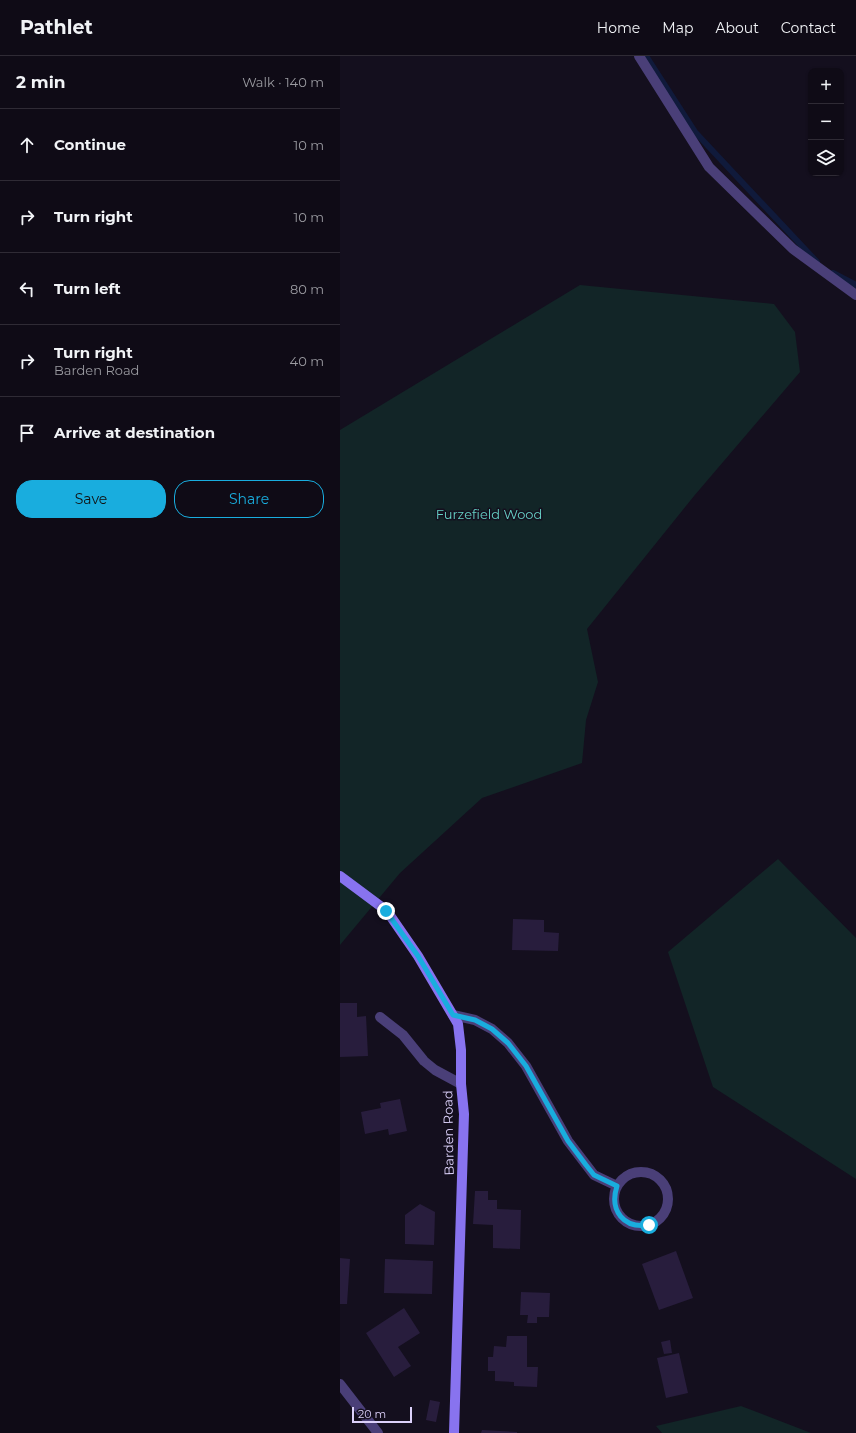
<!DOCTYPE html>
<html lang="en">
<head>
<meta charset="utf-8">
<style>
  body { margin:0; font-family:Montserrat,sans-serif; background:#18141f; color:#f1f3f6 }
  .controls { position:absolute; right:12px; top:12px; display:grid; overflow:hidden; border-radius:8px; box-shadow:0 1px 3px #0004 }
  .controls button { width:36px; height:36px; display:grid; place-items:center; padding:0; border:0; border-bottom:1px solid #2f2b35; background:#0f0b16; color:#f1f3f6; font:20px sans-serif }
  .scale { position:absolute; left:12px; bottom:10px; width:60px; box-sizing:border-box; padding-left:4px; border:2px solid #dcd1fa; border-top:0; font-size:11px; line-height:14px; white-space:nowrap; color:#dcd1fa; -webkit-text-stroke:3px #140f1e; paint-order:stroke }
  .stop { position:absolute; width:12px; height:12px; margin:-9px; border:3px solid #19adde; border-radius:50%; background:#fff }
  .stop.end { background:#19adde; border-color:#fff; box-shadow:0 1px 4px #0008 }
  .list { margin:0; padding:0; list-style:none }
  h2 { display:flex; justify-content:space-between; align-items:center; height:52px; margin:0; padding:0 16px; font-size:17px }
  h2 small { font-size:13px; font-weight:400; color:#9b9ba1 }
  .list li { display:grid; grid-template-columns:26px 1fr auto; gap:12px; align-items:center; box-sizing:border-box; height:72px; padding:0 16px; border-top:1px solid #2f2b35 }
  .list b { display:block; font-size:15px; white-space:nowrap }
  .list p { margin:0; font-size:13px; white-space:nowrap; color:#9b9ba1 }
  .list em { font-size:13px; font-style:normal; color:#9b9ba1 }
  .actions { display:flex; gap:8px; padding:12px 16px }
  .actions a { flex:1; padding:9px 0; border:1px solid #19adde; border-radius:16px; text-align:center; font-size:14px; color:#19adde }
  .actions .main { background:#19adde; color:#111 }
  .icon { flex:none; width:22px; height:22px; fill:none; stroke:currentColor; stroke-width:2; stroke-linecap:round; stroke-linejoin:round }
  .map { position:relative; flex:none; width:516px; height:1377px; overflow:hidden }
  header { display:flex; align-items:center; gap:24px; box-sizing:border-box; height:56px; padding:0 20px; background:#0f0b16; border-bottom:1px solid #2f2b35 }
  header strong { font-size:19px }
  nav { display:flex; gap:22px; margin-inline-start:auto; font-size:14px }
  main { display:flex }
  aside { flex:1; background:#0f0b16 }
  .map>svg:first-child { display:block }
</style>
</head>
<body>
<header>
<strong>Pathlet</strong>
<nav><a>Home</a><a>Map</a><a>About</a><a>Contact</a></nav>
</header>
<main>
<aside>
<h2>2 min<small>Walk · 140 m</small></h2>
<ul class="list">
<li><svg class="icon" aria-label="ahead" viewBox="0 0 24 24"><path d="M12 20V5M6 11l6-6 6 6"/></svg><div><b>Continue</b></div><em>10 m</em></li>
<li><svg class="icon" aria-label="right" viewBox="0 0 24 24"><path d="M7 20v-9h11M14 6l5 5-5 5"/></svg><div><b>Turn right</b></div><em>10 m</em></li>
<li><svg class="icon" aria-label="left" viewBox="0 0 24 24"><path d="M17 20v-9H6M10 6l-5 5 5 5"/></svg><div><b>Turn left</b></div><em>80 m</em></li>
<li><svg class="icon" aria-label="right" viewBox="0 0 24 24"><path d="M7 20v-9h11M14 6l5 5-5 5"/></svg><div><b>Turn right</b><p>Barden Road</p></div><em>40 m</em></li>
<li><svg class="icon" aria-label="arrive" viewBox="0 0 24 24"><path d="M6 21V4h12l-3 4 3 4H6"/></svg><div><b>Arrive at destination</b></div></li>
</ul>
<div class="actions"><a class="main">Save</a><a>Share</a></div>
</aside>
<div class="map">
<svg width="516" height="1377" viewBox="0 0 516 1377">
  <rect width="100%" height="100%" fill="#140f1e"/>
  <path fill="#122527" d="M 240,229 L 434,248 L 455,276 L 460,316 L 354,440 L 247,573 L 258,626 L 246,664 L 242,707 L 142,742 L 60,817 L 0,889 L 0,374 Z
    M 438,803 L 516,882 L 516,1123 L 373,1031 L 328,896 Z
    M 401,1350 L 471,1377 L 322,1377 L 316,1370 Z"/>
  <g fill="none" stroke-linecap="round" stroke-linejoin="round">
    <path stroke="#101a3b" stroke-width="6" d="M 306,0 L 355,76 L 477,206
      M 493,217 L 516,229"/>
  </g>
  <path fill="#281d3d" d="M 173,863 L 204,864 L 204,876 L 219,877 L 218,895 L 172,894 Z
    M 0,947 L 17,947 L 17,961 L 26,960 L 28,1000 L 0,1001 Z
    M 60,1043 L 67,1075 L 49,1079 L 48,1073 L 25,1078 L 21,1056 L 41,1052 L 40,1047 Z
    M 135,1135 L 148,1135 L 148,1144 L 157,1144 L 157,1153 L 181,1154 L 180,1193 L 153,1192 L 153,1169 L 133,1168 Z
    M 80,1148 L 95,1156 L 94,1189 L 65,1188 L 65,1159 Z
    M 336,1195 L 353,1242 L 319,1254 L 302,1208 Z
    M 0,1202 L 10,1203 L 7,1248 L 0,1248 Z
    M 45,1203 L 93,1205 L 92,1238 L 44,1237 Z
    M 181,1236 L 210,1237 L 209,1261 L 197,1261 L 197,1267 L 187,1267 L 188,1259 L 180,1259 Z
    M 64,1252 L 80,1277 L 58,1291 L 71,1310 L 54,1321 L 26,1277 Z
    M 167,1280 L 187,1280 L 187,1311 L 198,1311 L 197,1331 L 174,1330 L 174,1326 L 155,1325 L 155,1315 L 148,1315 L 148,1301 L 153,1301 L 154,1290 L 166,1291 Z
    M 330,1284 L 332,1297 L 324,1298 L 321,1286 Z
    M 339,1297 L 348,1337 L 326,1342 L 317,1302 Z
    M 90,1344 L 100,1346 L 96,1366 L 86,1364 Z
    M 142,1374 L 177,1376 L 177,1377 L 141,1377 Z"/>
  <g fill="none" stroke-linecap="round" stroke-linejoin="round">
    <path stroke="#4a3f78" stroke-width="10" d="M 299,0 L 369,111 L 453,193 L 516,239
      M 113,959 L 135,964 L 152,973 L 168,987 L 186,1010 L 228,1085 L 254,1119 L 277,1130
      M 40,961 L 63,979 L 84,1005 L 95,1014 L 121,1028
      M274 1143a27 27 0 1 1 54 0a27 27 0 1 1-54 0Z"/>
    <path stroke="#4a3f78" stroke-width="10" d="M 0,1328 L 38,1377"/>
    <path stroke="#8873ef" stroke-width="10" d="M 0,820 L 47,855 L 78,900 L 118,968 L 121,994 L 121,1028 L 124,1058 L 114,1377"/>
  </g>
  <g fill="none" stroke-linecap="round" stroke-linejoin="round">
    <path stroke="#19adde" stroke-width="5" d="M 46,855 L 78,900 L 113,959 L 135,964 L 152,973 L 168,987 L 186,1010 L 228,1085 L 246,1109 L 254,1119 L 277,1130 C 269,1155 284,1173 309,1169"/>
  </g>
  <g text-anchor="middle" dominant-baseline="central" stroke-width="3" stroke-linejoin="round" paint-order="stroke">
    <g font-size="13" fill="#66d1c6" stroke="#140f1e">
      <text x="149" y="458">Furzefield Wood</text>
    </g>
    <g font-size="13" fill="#dcd1fa" stroke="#140f1e">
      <text transform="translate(108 1077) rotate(-91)">Barden Road</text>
    </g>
  </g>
</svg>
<div class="controls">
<button>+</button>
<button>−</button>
<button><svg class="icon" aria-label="layers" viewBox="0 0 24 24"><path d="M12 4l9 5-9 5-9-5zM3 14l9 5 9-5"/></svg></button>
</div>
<div class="scale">20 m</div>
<div class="stop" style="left:309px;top:1169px"></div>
<div class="stop end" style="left:46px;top:855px"></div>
</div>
</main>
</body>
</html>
